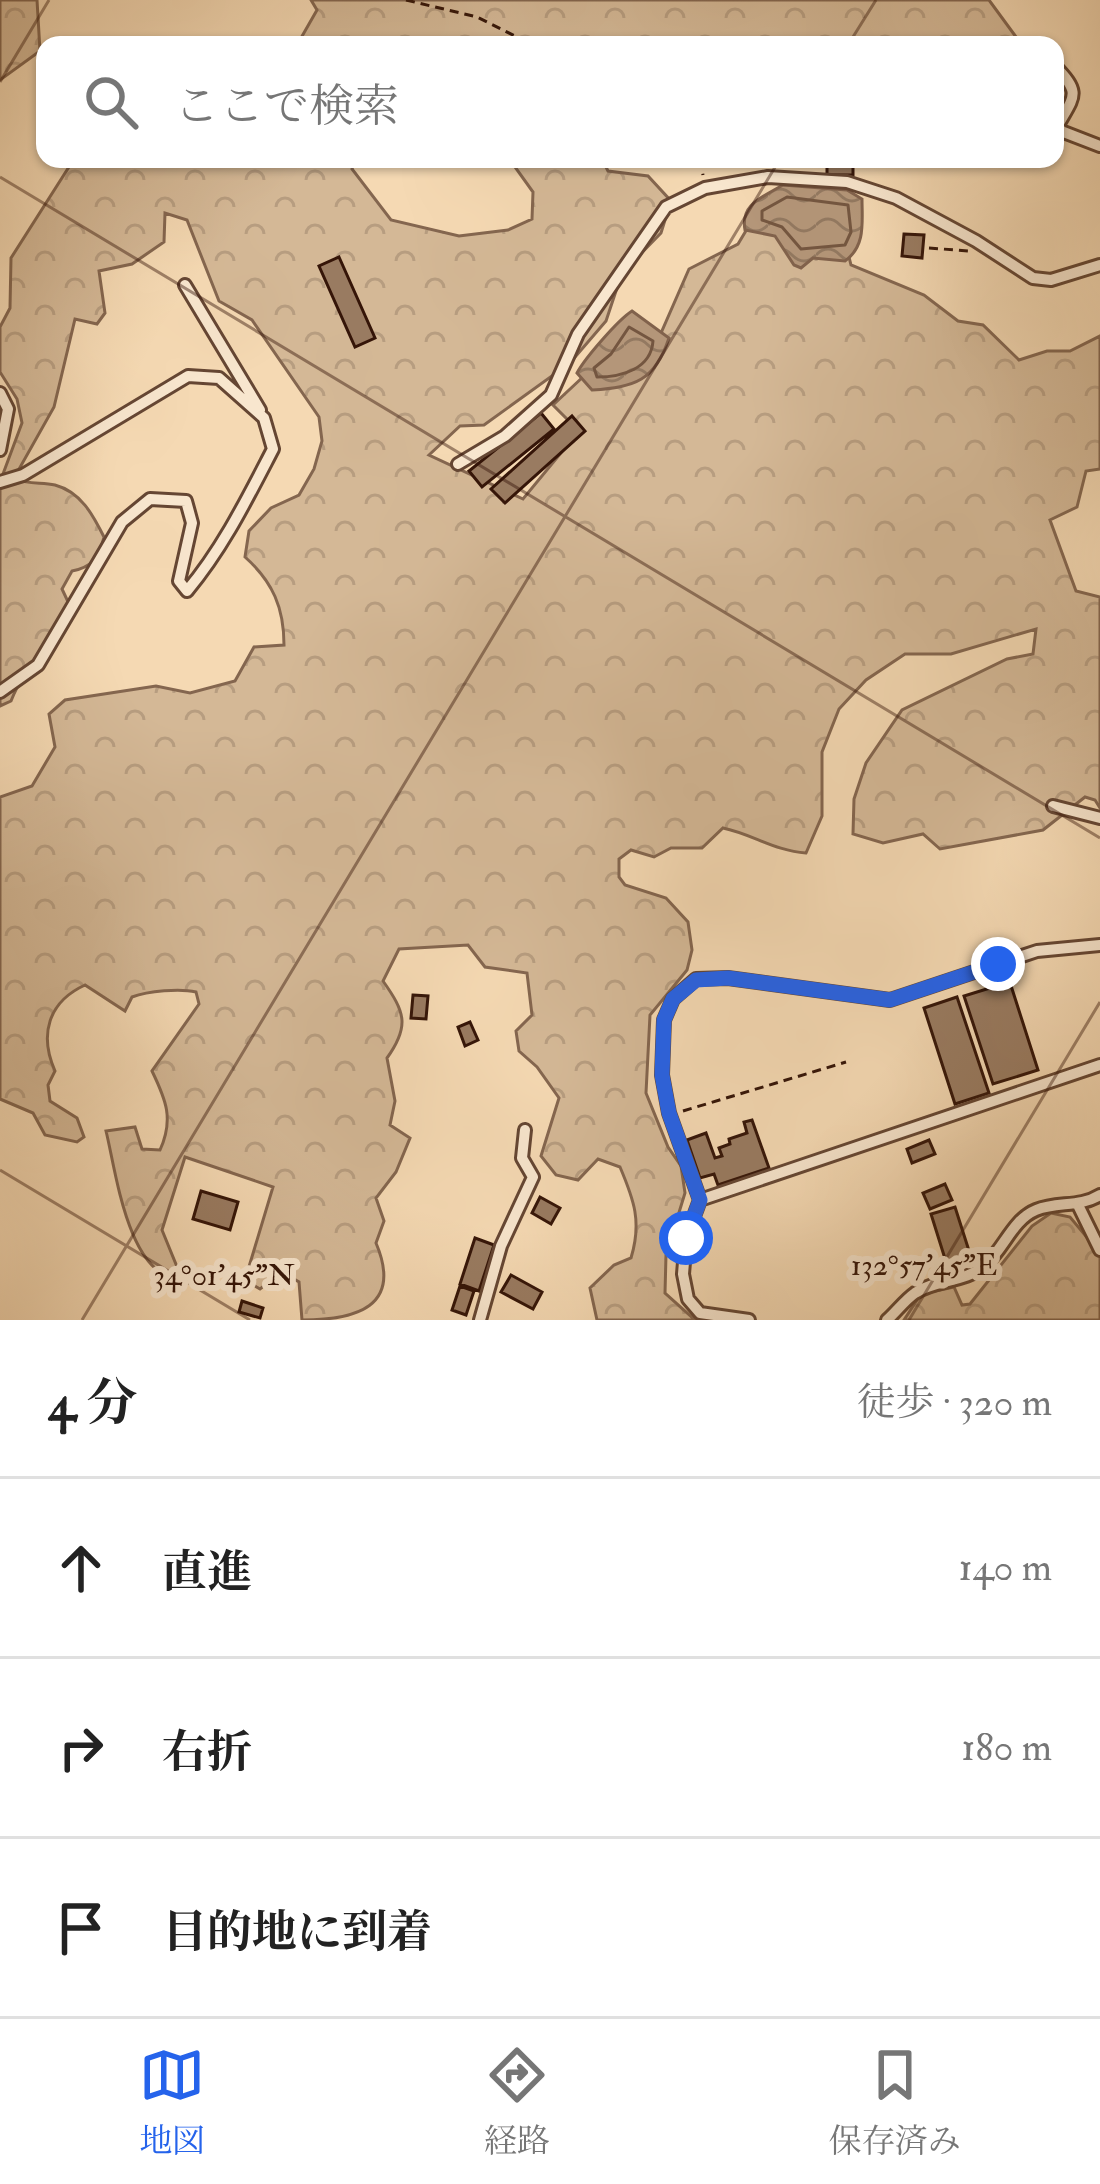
<!DOCTYPE html>
<html lang="ja">
<head>
<meta charset="utf-8">
<style>
  body { margin:0; font-family:"IM FELL Double Pica","Noto Serif JP",serif; background:#f2f2f2; color:#222 }
  .stop { position:absolute; width:36px; height:36px; margin:-27px; border:9px solid #2563eb; border-radius:50%; background:#fff }
  .stop.end { background:#2563eb; border-color:#fff; box-shadow:0 3px 12px #0008 }
  .list { margin:0; padding:0; list-style:none }
  h2 { display:flex; justify-content:space-between; align-items:center; height:156px; margin:0; padding:0 48px; font-size:51px }
  h2 small { font-size:39px; font-weight:400; color:#767676 }
  .list li { display:grid; grid-template-columns:78px 1fr auto; gap:36px; align-items:center; box-sizing:border-box; height:180px; padding:0 48px; border-top:3px solid #e0e0e0 }
  .list b { display:block; font-size:45px; white-space:nowrap }
  .list em { font-size:39px; font-style:normal; color:#767676 }
  .icon { flex:none; width:66px; height:66px; fill:none; stroke:currentColor; stroke-width:2; stroke-linecap:round; stroke-linejoin:round }
  .map { position:relative; flex:none; width:1100px; height:1320px; overflow:hidden }
  .search { position:absolute; background:#fff; box-shadow:0 3px 9px #0004; left:36px; right:36px; top:36px; height:132px; display:flex; align-items:center; gap:30px; box-sizing:border-box; padding:0 42px; border-radius:24px; color:#767676; font-size:45px }
  .sheet { height:696px; background:#fff }
  nav { display:flex; justify-content:space-around; align-items:center; box-sizing:border-box; height:168px; border-top:3px solid #e0e0e0; background:#fff; font-size:33px; color:#767676 }
  nav a { display:grid; justify-items:center; gap:6px }
  nav .on { color:#2563eb }
  .map>svg:first-child { display:block }
</style>
</head>
<body>
<div class="map">
<svg width="1100" height="1320" viewBox="0 0 1100 1320">
  <defs>
    <pattern id="forest-crowns" width="20" height="18" patternUnits="userSpaceOnUse" patternTransform="scale(3)"><rect width="20" height="18" fill="#d4b896"/><path d="M2 6a3 3 0 1 1 6 0M12 15a3 3 0 1 1 6 0" fill="none" stroke="#b79d80"/></pattern>
    <pattern id="water-waves" width="16" height="10" patternUnits="userSpaceOnUse" patternTransform="scale(3)"><rect width="16" height="10" fill="#b49679"/><path d="M0 5q4-4 8 0t8 0" fill="none" stroke="#937961"/></pattern>
  </defs>
  <rect width="100%" height="100%" fill="#f5d9b3"/>
  <filter id="stains"><feTurbulence type="fractalNoise" baseFrequency=".00167" numOctaves="4"/><feColorMatrix values="0 0 0 0 .2 0 0 0 0 .09 0 0 0 0 .02 0 0 0 .5 -.17"/></filter>
  <radialGradient id="worn" r=".72"><stop offset=".6" stop-color="#630" stop-opacity="0"/><stop offset="1" stop-color="#630" stop-opacity=".3"/></radialGradient>
  <path fill="url(#forest-crowns)" stroke="#84664f" stroke-width="3" d="M 0,0 L 37,0 L 40,51 L 0,80 Z
    M 311,0 L 989,0 L 1019,41 L 1011,45 L 297,45 L 317,10 Z
    M 74,159 L 356,159 L 352,169 L 391,220 L 459,236 L 508,230 L 532,219 L 533,192 L 515,167 L 524,159 L 602,159 L 608,171 L 648,176 L 671,201 L 661,233 L 622,273 L 606,321 L 570,363 L 484,425 L 460,426 L 429,455 L 523,499 L 579,431 L 553,405 L 584,376 L 654,349 L 689,269 L 738,244 L 753,219 L 848,253 L 851,265 L 924,295 L 958,321 L 983,325 L 1019,360 L 1047,351 L 1070,351 L 1100,336 L 1100,469 L 1086,471 L 1077,507 L 1050,520 L 1076,591 L 1100,597 L 1100,808 L 1095,800 L 1085,797 L 1043,830 L 940,849 L 923,834 L 883,843 L 853,834 L 854,799 L 866,763 L 902,710 L 1007,659 L 1033,654 L 1036,629 L 951,654 L 905,654 L 866,680 L 839,709 L 822,752 L 822,816 L 806,853 C 775,851 752,834 723,828 L 702,848 L 671,848 L 654,857 L 631,850 L 619,859 L 619,877 L 625,885 L 666,898 L 688,922 L 692,950 L 687,970 L 650,1015 L 646,1093 L 668,1147 L 681,1166 L 685,1193 L 666,1255 L 665,1293 L 695,1320 L 597,1320 L 590,1288 L 614,1265 L 631,1258 C 642,1222 634,1200 620,1167 L 598,1159 L 578,1180 L 556,1175 L 541,1156 L 559,1098 L 537,1067 L 519,1051 L 516,1031 L 532,1015 L 527,973 L 485,967 L 468,945 L 399,949 L 383,981 C 405,1012 410,1026 387,1058 L 395,1101 L 390,1125 L 410,1138 L 396,1172 L 376,1198 L 384,1221 L 376,1243 C 403,1307 356,1320 302,1320 L 299,1282 L 282,1272 L 260,1289 L 245,1280 L 273,1187 L 185,1157 L 162,1230 L 182,1279 C 128,1279 116,1171 106,1131 L 135,1127 L 142,1149 L 160,1150 C 174,1119 166,1100 152,1071 L 199,1004 L 196,992 C 180,988 148,991 132,997 L 125,1011 L 85,985 C 48,1002 39,1035 55,1071 L 48,1085 L 50,1101 L 77,1118 L 84,1137 L 77,1142 L 45,1135 L 33,1113 L 0,1099 L 0,797 L 32,786 L 55,747 L 49,714 L 65,700 L 156,686 L 190,693 L 235,681 L 254,647 L 284,645 C 284,608 273,582 245,557 L 249,531 L 271,508 L 299,495 L 314,469 L 322,441 L 319,417 L 252,320 L 219,301 L 187,220 L 165,213 L 164,242 L 132,264 L 99,271 L 105,313 L 97,324 L 75,319 L 54,407 L 14,478 C 28,485 40,482 55,485 C 81,492 93,515 104,537 C 99,557 93,567 72,571 L 62,589 L 70,606 C 52,640 25,665 11,701 L 0,706 L 0,482 L 22,423 L 17,399 L 0,372 L 0,327 L 10,308 L 11,258 Z
    M 1051,1213 L 1070,1217 L 1100,1253 L 1100,1320 L 904,1320 L 921,1294 L 954,1287 L 962,1305 L 970,1304 L 1032,1226 Z"/>
  <path fill="url(#water-waves)" stroke="#81624c" stroke-width="3" d="M 783,185 L 847,190 L 862,199 C 862,222 866,246 845,261 L 813,258 L 801,268 L 794,265 L 775,236 L 745,230 C 740,204 763,197 783,185 Z
    M 632,311 L 669,338 C 655,381 635,387 592,390 L 577,373 C 585,358 618,320 632,311 Z"/>
  <g fill="none" stroke-linecap="round" stroke-linejoin="round">
    <path stroke="#745640" stroke-width="3" d="M 787,197 L 848,205 L 851,232 L 845,245 L 801,249 L 782,227 L 762,220 L 762,211 Z
      M 629,327 L 653,341 C 651,369 622,377 597,377 L 594,368 L 611,354 Z"/>
  </g>
  <path fill="#997b61" stroke="#351508" stroke-width="3" d="M 827,159 L 853,159 L 853,175 L 827,175 Z
    M 904,234 L 924,235 L 922,258 L 902,256 Z
    M 339,257 L 375,338 L 355,347 L 319,266 Z
    M 541,413 L 554,429 L 482,487 L 469,471 Z
    M 572,416 L 585,431 L 505,503 L 491,489 Z
    M 1006,970 L 1038,1070 L 993,1084 L 964,996 L 990,988 L 986,977 Z
    M 413,995 L 428,996 L 426,1019 L 411,1018 Z
    M 957,997 L 989,1093 L 955,1104 L 924,1008 Z
    M 470,1022 L 478,1040 L 465,1046 L 458,1027 Z
    M 752,1120 L 769,1168 L 718,1185 L 714,1174 L 700,1178 L 687,1140 L 706,1133 L 715,1158 L 722,1156 L 719,1148 L 730,1144 L 729,1139 L 747,1133 L 744,1122 Z
    M 929,1140 L 935,1154 L 912,1163 L 907,1149 Z
    M 945,1184 L 952,1200 L 930,1209 L 923,1193 Z
    M 201,1191 L 238,1202 L 230,1230 L 193,1219 Z
    M 540,1197 L 560,1208 L 551,1224 L 532,1213 Z
    M 955,1207 L 971,1257 L 947,1265 L 931,1214 Z
    M 475,1238 L 494,1245 L 479,1291 L 460,1284 Z
    M 511,1275 L 542,1292 L 533,1309 L 501,1292 Z
    M 460,1286 L 474,1291 L 466,1315 L 452,1310 Z
    M 242,1301 L 263,1308 L 260,1318 L 239,1312 Z"/>
  <g fill="none" stroke-linecap="round" stroke-linejoin="round">
    <g stroke="#654633" stroke-width="16">
      <path id="street" d="M 1055,66 C 1081,93 1075,95 1058,125 L 1061,131 L 1100,146
        M 185,285 L 260,410
        M 0,393 L 8,409 L 0,450
        M 458,464 L 505,436 L 551,395 L 578,334 L 666,207 L 705,188 L 768,177 L 847,182 L 896,198 L 976,241 L 1033,278 L 1051,280 L 1100,265
        M 0,482 L 23,475 L 188,376 L 219,378 L 264,418 L 273,449 C 247,499 223,548 187,591 L 179,581 L 192,523 L 186,501 L 150,499 L 122,522 L 38,665 L 0,692
        M 1053,806 L 1100,818
        M 700,1200 L 1100,1065
        M 1078,1205 L 1100,1250
        M 480,1320 L 501,1246 L 533,1177 L 522,1158 L 525,1130
        M 749,1320 L 700,1313 L 688,1299 L 683,1274 L 686,1238 L 700,1200 L 669,1113 L 662,1075 L 664,1020 L 673,999 L 696,979 L 728,978 L 890,1000 L 1037,951 L 1100,945
        M 887,1320 C 896,1312 905,1300 915,1293 C 936,1279 965,1283 985,1265 C 1004,1249 1012,1220 1036,1210 C 1058,1201 1079,1208 1100,1195"/>
    </g>
    <path stroke="#351508" stroke-width="3" stroke-dasharray="9 6" stroke-linecap="butt" d="M 406,0 L 477,17 L 533,45
      M 700,159 L 703,175
      M 929,248 L 969,251
      M 683,1111 L 846,1062"/>
    <use href="#street" stroke="#f8e6ce" stroke-width="10"/>
  </g>
  <g fill="none" stroke-linecap="round" stroke-linejoin="round">
    <path stroke="#2563eb" stroke-width="15" d="M 686,1238 L 700,1200 L 669,1113 L 662,1075 L 664,1020 L 673,999 L 696,980 L 728,978 L 890,1000 L 998,964"/>
  </g>
  <path fill="none" stroke="#351508" stroke-width="3" stroke-opacity="0.45" d="M 848,45 L 876,0M 0,82 L 49,0M 0,177 L 1100,838M 0,1170 L 250,1320M 82,1320 L 780,159M 909,1320 L 1100,1002"/>
  <g font-size="30" text-anchor="middle" fill="#351508" stroke="#f8e6ce" stroke-width="12" stroke-linejoin="round" paint-order="stroke">
    <text x="924" y="1275">132°57'45"E</text>
    <text x="224" y="1285">34°01'45"N</text>
  </g>
  <rect width="100%" height="100%" filter="url(#stains)"/>
  <rect width="100%" height="100%" fill="url(#worn)"/>
</svg>
<div class="stop" style="left:686px;top:1238px"></div>
<div class="stop end" style="left:998px;top:964px"></div>
<div class="search"><svg class="icon" aria-label="search" viewBox="0 0 24 24"><circle cx="10" cy="10" r="6"/><path d="M15 15l6 6"/></svg>ここで検索</div>
</div>
<section class="sheet">
<h2>4 分<small>徒歩 · 320 m</small></h2>
<ul class="list">
<li><svg class="icon" aria-label="ahead" viewBox="0 0 24 24"><path d="M12 20V5M6 11l6-6 6 6"/></svg><div><b>直進</b></div><em>140 m</em></li>
<li><svg class="icon" aria-label="right" viewBox="0 0 24 24"><path d="M7 20v-9h11M14 6l5 5-5 5"/></svg><div><b>右折</b></div><em>180 m</em></li>
<li><svg class="icon" aria-label="arrive" viewBox="0 0 24 24"><path d="M6 21V4h12l-3 4 3 4H6"/></svg><div><b>目的地に到着</b></div></li>
</ul>
</section>
<nav>
<a class="on"><svg class="icon" aria-label="map" viewBox="0 0 24 24"><path d="M3 6l6-2 6 2 6-2v14l-6 2-6-2-6 2zM9 4v14M15 6v14"/></svg>地図</a>
<a><svg class="icon" aria-label="directions" viewBox="0 0 24 24"><path d="M12 3l9 9-9 9-9-9zM9 14v-3h6M13 9l2 2-2 2"/></svg>経路</a>
<a><svg class="icon" aria-label="saved" viewBox="0 0 24 24"><path d="M7 4h10v16l-5-4-5 4z"/></svg>保存済み</a>
</nav>
</body>
</html>
